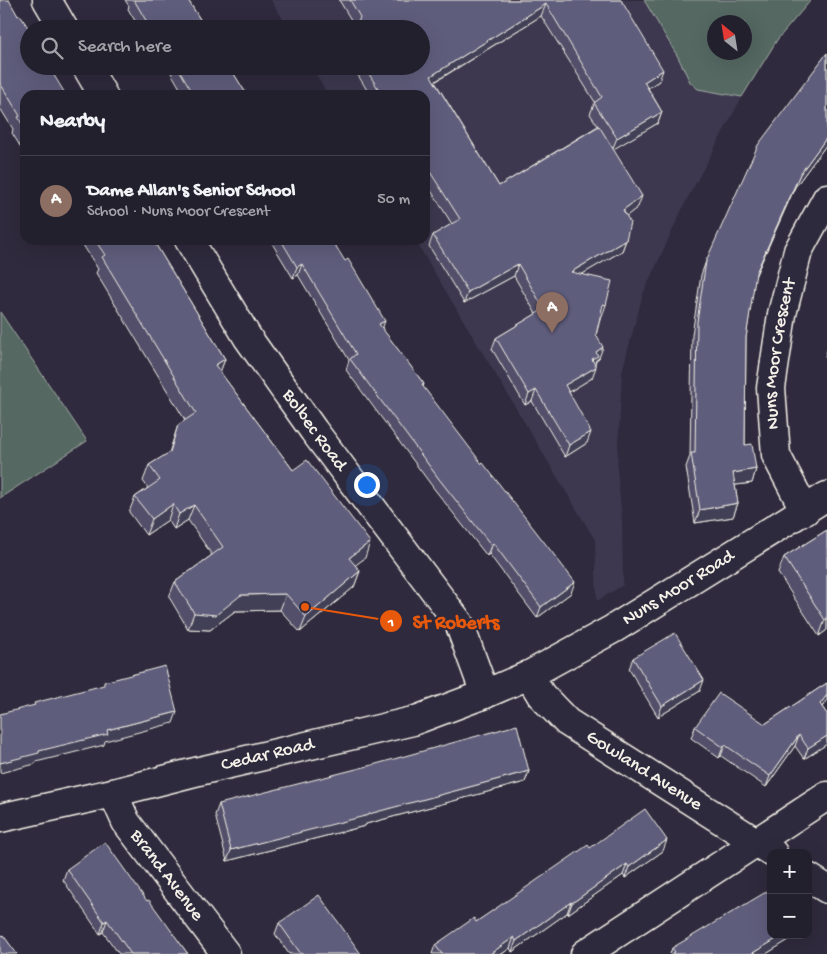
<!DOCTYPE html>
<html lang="en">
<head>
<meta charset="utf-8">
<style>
  body { margin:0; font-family:"Gochi Hand",sans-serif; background:#2b2836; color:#f1f3f6 }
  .controls { position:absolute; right:15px; bottom:15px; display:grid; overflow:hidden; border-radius:10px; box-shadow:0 5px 20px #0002 }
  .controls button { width:45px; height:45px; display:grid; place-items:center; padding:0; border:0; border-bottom:1px solid #403e4a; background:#23202e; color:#f1f3f6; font:25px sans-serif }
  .compass { position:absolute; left:707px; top:15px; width:45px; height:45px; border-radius:50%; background:#23202e; box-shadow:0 5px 20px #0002; rotate:330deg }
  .you { position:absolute; left:366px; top:484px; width:18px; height:18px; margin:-12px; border:4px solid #fff; border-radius:50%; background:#1a73e8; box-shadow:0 0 0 8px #1a73e833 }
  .badge { display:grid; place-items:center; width:32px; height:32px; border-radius:50%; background:#1a73e8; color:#fff; font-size:16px; font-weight:700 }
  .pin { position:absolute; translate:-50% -41px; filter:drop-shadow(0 1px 2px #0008) }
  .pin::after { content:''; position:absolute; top:26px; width:18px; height:15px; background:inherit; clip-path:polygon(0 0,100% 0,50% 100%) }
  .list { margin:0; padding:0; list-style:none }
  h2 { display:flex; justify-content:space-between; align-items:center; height:65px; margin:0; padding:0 20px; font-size:21px }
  h2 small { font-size:16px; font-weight:400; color:#a3a3aa }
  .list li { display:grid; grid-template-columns:32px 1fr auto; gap:15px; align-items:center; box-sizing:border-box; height:90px; padding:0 20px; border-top:1px solid #403e4a }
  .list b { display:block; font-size:19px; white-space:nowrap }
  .list p { margin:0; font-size:16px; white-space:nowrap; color:#a3a3aa }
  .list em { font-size:16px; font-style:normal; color:#a3a3aa }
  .icon { flex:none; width:28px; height:28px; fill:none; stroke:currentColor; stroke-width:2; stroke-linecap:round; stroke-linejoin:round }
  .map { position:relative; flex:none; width:827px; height:954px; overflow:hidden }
  .search { position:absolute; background:#23202e; box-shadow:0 5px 20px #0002; left:20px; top:20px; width:410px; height:55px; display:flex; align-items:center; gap:12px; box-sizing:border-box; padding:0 18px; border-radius:28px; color:#a3a3aa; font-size:19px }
  .panel { position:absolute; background:#23202e; box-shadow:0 5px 20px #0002; left:20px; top:90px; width:410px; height:155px; border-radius:15px }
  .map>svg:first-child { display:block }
</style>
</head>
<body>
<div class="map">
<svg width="827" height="954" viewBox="0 0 827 954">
  <rect width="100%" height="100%" fill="#2f2a3d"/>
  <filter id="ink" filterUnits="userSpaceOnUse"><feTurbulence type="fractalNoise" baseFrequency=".02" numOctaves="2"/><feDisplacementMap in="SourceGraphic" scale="10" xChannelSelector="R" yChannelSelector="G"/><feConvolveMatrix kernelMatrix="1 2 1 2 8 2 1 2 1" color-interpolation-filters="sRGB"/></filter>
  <g filter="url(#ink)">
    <path fill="#3d3950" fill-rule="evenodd" d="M 271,0 L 811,0 L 777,40 L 742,97 L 686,201 L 643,294 L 622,372 L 617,470 L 622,518 L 623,585 L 597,601 L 595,540 L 415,240 L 425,240 L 425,95 L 328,95 L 311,66 L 421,66 L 421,29 L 289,29 ZM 714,22 L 744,22 L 744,52 L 714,52 Z"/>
    <path fill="#546862" stroke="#a4aca5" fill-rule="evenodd" d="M 644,0 L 811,0 L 777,40 L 742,97 L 698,89 L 690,82 L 678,57 ZM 714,22 L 744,22 L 744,52 L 714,52 Z
      M 0,312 L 87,441 L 0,498 Z"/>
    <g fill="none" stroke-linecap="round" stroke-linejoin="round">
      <g stroke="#f4f1e8" stroke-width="31">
        <g id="minor">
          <path d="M 47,0 L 64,29"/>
          <path d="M 86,66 L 103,95"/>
          <path id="s1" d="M 189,240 L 248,338 L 314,431 L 459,623 L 485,694"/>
          <path id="s2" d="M 805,511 L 776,455 L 771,388 L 782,314 L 798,251 L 827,198"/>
          <path id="s3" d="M 529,675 L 541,695 L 567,722 L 773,853"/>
          <path id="s4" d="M 113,793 L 126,822 L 226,954"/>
          <path id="s5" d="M 0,818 L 113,793 L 195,772 L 413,721 L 485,694 L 529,675 L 613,629 L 827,496"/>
          <path d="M 808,877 L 827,889"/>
          <path d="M 585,954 L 827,796"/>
        </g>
      </g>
      <use href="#minor" stroke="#2f2a3d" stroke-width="28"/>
    </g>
    <path fill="#52506a" stroke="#f4f1e8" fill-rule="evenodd" d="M 0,0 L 18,16 L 54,70 L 53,73 L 25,95 L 25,154 L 12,133 L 13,129 L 0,108 Z
      M 125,0 L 188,0 L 206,29 L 140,29 L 128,9 L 129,6 Z
      M 339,0 L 621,0 L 659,81 L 648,88 L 662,112 L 658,123 L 613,149 L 638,207 L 626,216 L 626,240 L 622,251 L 582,274 L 602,316 L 601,316 L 596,335 L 599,358 L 596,360 L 595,364 L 592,378 L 569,392 L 587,443 L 565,457 L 532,401 L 525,405 L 492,349 L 496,338 L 536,314 L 514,276 L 464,303 L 429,246 L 433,235 L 452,224 L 425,181 L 425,95 L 370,95 L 353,67 L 421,66 L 356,28 ZM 541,16 L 595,102 L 590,114 L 598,126 L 499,186 L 435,82 Z
      M 827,53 L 827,144 L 795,187 L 755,276 L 746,338 L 745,445 L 756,469 L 752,483 L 735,485 L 738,503 L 733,517 L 695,523 L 686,467 L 690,456 L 692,335 L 701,275 L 706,261 Z
      M 167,66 L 229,66 L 247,95 L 184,95 Z
      M 80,240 L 153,240 L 225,359 L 220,372 L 293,470 L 365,558 L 355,565 L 360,571 L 354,587 L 300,632 L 280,610 L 235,611 L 210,630 L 188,629 L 169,597 L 175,582 L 212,555 L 188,520 L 174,529 L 168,520 L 146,535 L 129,512 L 135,497 L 148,488 L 143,481 L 149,465 L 169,453 L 178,425 L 185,420 L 96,273 L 98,269 Z
      M 270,240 L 332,240 L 382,329 L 424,384 L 423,387 L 571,593 L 537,618 L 489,554 L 487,556 L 435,490 L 346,370 L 349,360 L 298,275 L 293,278 Z
      M 827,350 L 827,359 L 825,356 Z
      M 827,530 L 827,630 L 819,636 L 778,573 L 784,557 Z
      M 633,658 L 700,691 L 658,717 L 629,669 Z
      M 827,683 L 827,700 L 822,707 L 827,714 L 827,744 L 804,759 L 795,746 L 766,787 L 721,756 L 719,758 L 691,738 L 695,727 L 765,724 Z
      M 529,771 L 525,782 L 366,824 L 365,826 L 227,861 L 215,815 L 219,804 Z
      M 590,848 L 663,851 L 625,878 L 623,875 L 568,914 L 567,913 L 512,952 L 510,948 L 502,954 L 432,954 L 435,945 L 476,922 Z
      M 67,869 L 147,901 L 188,954 L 119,954 L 103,932 L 100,934 L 63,880 Z
      M 279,923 L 361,954 L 289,954 L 275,934 Z
      M 771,935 L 793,935 L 792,938 L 766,954 L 670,954 L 672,948 Z"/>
    <path fill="#424156" stroke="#f4f1e8" d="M 546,4 L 541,16 L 426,87 L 431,76 Z
      M 663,70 L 659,81 L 640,93 L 644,82 Z
      M 662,112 L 658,123 L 612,150 L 617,138 Z
      M 827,137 L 827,144 L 795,187 L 751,286 L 756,273 L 800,174 Z
      M 642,196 L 638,207 L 619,222 L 623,210 Z
      M 626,240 L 622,251 L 567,283 L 571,272 Z
      M 302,264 L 298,275 L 293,278 L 297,267 Z
      M 518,264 L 514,276 L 464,303 L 468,292 Z
      M 603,304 L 606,305 L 602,316 L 599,316 Z
      M 385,321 L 381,332 L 379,324 Z
      M 603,347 L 599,358 L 596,360 L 594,367 L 592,359 L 596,352 Z
      M 225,359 L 219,375 L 215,365 Z
      M 596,367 L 592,378 L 561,397 L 565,385 Z
      M 536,390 L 532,401 L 525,405 L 529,394 Z
      M 591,432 L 587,443 L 565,457 L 569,445 Z
      M 756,469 L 752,483 L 729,486 L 733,473 Z
      M 738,503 L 733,517 L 695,523 L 700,510 Z
      M 173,504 L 168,520 L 146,535 L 152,519 Z
      M 194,505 L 188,520 L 174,529 L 179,514 Z
      M 370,542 L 365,558 L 344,574 L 349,558 Z
      M 493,543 L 489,554 L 487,556 L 491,545 Z
      M 360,571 L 354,587 L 300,632 L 306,617 Z
      M 575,582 L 571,593 L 537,618 L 541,607 Z
      M 286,594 L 280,610 L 235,611 L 210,630 L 188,629 L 194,613 L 241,595 Z
      M 827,619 L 827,630 L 819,636 L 825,620 Z
      M 704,680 L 700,691 L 658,717 L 662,706 Z
      M 827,695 L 827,700 L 816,715 L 820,704 Z
      M 177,712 L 173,723 L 105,741 L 104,745 L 36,762 L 35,764 L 0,773 L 0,763 L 107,730 Z
      M 799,735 L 795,746 L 766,787 L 770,776 Z
      M 827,736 L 827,744 L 804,759 L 808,748 Z
      M 725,745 L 721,756 L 719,758 L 723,747 Z
      M 529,771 L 525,782 L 366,824 L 365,826 L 227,861 L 231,850 Z
      M 667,840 L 663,851 L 625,878 L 629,867 Z
      M 627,864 L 623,875 L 568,914 L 572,903 Z
      M 571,902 L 567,913 L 512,952 L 516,941 Z
      M 107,920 L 103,932 L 100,934 L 104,922 Z
      M 783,935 L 793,935 L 792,938 L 766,954 L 751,954 Z
      M 514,937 L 510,948 L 502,954 L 490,954 Z"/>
    <path fill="#5f5d7b" stroke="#f4f1e8" d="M 0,0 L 9,0 L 18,16 L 20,15 L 29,29 L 29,66 L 51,66 L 54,70 L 52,72 L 66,95 L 25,95 L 25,129 L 18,117 L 20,116 L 0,83 Z
      M 134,0 L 188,0 L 206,29 L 151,29 Z
      M 350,0 L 621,0 L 663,70 L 644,82 L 662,112 L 617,138 L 594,103 L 602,97 L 546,4 L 431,76 L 499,186 L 599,126 L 642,196 L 623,210 L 630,222 L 626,240 L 571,272 L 612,281 L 606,305 L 603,304 L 596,335 L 603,347 L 596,352 L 598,356 L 592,359 L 596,367 L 565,385 L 591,432 L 569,445 L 536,390 L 529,394 L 496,338 L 544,309 L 518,264 L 468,292 L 433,235 L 460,219 L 425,164 L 425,95 L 382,95 L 364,66 L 421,66 L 421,29 L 356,29 L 360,17 Z
      M 827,53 L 827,137 L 800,174 L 756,273 L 746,338 L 745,445 L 752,444 L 756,469 L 733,473 L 738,503 L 700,510 L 691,453 L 695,453 L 697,322 L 706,261 L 758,145 Z
      M 177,66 L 229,66 L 247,95 L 194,95 Z
      M 95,240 L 153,240 L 225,359 L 215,365 L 293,470 L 307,460 L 370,542 L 349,558 L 360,571 L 306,617 L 286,594 L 241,595 L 216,615 L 194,613 L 175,582 L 223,547 L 194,505 L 179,514 L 173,504 L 152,519 L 135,497 L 160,480 L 149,465 L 170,452 L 178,425 L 196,413 L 102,257 L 105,255 Z
      M 281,240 L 332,240 L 345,261 L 348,259 L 385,321 L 379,324 L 424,384 L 422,385 L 482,464 L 483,463 L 575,582 L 541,607 L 493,543 L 491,545 L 439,479 L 350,359 L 356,354 L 302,264 L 297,267 Z
      M 827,530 L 827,619 L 825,620 L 784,557 Z
      M 675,633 L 704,680 L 662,706 L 633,658 Z
      M 165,666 L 177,712 L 107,730 L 108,734 L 39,751 L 39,753 L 0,763 L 0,714 L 35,705 L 34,703 L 104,685 L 104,682 Z
      M 827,683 L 827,695 L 820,704 L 827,714 L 827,736 L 808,748 L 799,735 L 770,776 L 725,745 L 723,747 L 695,727 L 719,693 L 765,724 Z
      M 517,725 L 529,771 L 369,814 L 369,815 L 231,850 L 219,804 L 376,764 Z
      M 645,809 L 667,840 L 629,867 L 627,864 L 572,903 L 571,902 L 516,941 L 514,937 L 490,954 L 442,954 L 435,945 L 474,918 L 476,922 L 588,845 L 590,848 Z
      M 105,842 L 147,901 L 149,900 L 188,954 L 131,954 L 107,920 L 104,922 L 67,869 Z
      M 771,889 L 771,935 L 783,935 L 751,954 L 672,954 L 675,952 L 672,948 Z
      M 319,895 L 361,954 L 301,954 L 279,923 Z
      M 3,935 L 17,954 L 0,954 L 0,936 L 0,937 Z"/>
  </g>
  <g text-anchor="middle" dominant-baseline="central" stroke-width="4" stroke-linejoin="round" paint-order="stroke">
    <g font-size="19" fill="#f4f1e8" stroke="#2f2a3d">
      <text stroke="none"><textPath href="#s2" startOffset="165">Nuns Moor Crescent</textPath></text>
      <text stroke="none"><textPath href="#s1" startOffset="228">Bolbec Road</textPath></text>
      <text stroke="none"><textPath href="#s5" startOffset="722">Nuns Moor Road</textPath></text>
      <text stroke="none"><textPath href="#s5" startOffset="275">Cedar Road</textPath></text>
      <text stroke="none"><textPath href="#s3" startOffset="152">Gowland Avenue</textPath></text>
      <text stroke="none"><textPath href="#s4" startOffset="99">Brand Avenue</textPath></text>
    </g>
  </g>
  <path fill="none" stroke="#e8590c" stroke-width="2" d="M305 607L391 621"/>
  <g fill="#e8590c" stroke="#2f2a3d" stroke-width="2">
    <circle cx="305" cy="607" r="5"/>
    <circle cx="391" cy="621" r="12"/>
  </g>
  <g font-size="15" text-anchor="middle" font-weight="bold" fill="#fff">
    <text x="391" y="626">1</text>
  </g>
  <g font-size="20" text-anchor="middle" font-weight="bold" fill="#e8590c" stroke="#2f2a3d" stroke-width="4" stroke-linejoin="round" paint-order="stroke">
    <text x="456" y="628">St Roberts</text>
  </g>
</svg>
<div class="controls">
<button>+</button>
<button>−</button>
</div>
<svg class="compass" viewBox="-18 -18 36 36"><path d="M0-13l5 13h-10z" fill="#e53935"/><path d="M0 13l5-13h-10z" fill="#a3a3aa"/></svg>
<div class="you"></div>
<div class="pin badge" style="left:552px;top:333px;background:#8d6e63">A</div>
<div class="search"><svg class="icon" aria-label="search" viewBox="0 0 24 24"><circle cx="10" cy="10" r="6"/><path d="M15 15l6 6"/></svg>Search here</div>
<section class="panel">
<h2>Nearby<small></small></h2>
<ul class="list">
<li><span class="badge" style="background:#8d6e63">A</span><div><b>Dame Allan's Senior School</b><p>School · Nuns Moor Crescent</p></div><em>50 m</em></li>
</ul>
</section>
</div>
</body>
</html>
